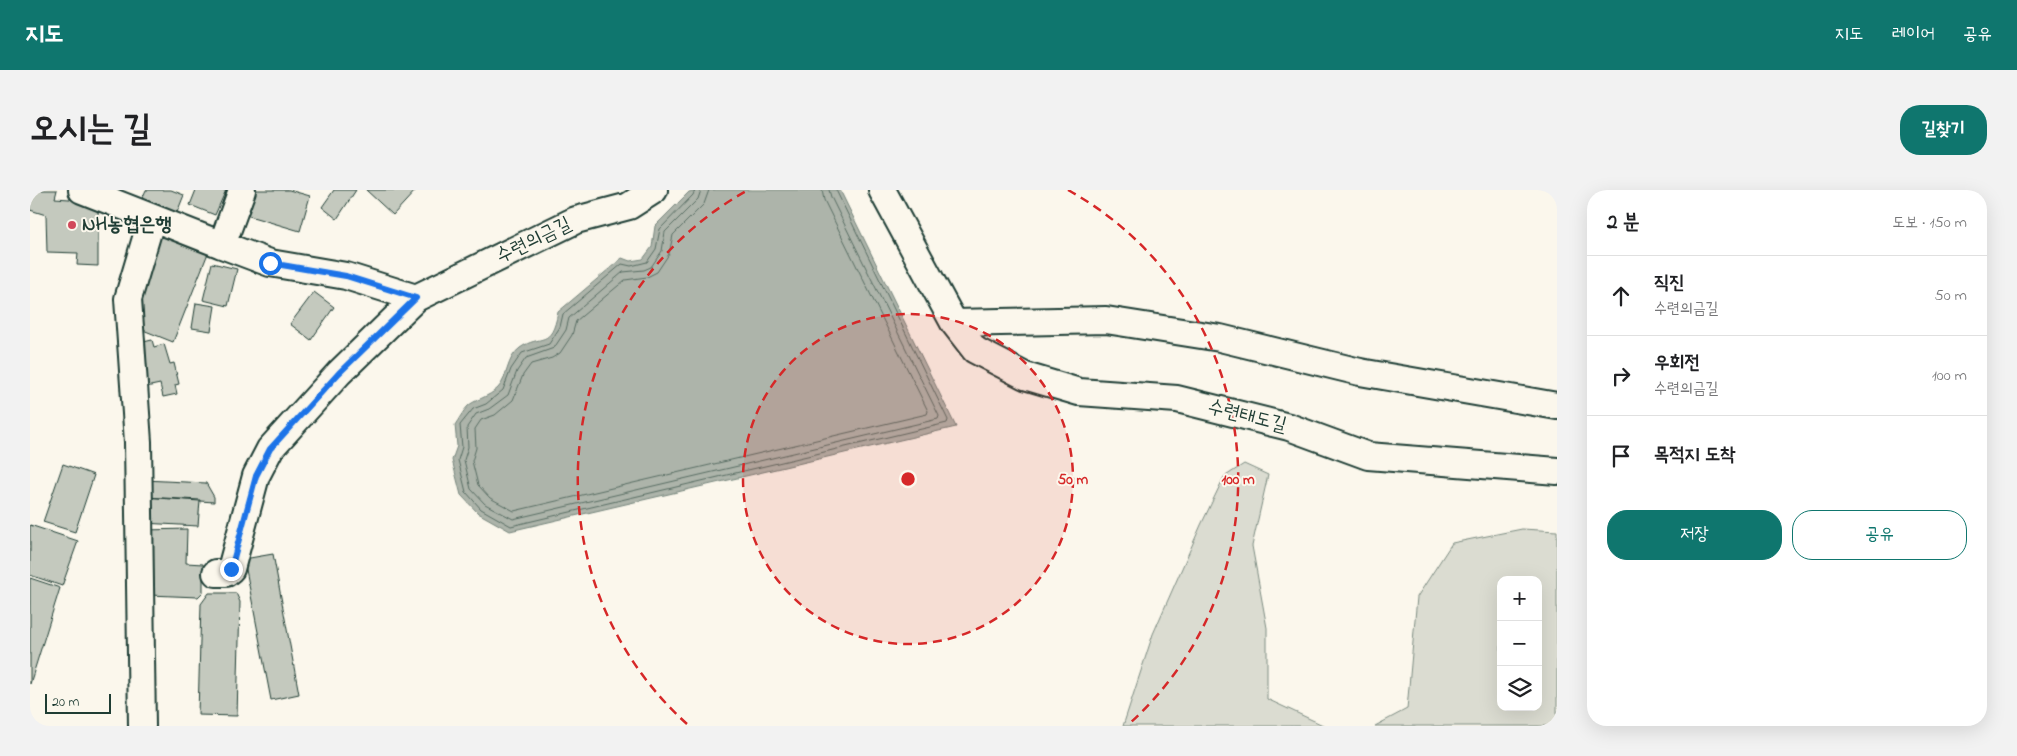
<!DOCTYPE html>
<html lang="ko">
<head>
<meta charset="utf-8">
<style>
  body { margin:0; font-family:"Indie Flower","Poor Story",sans-serif; background:#f2f2f2; color:#202124 }
  .controls { position:absolute; right:15px; bottom:15px; display:grid; overflow:hidden; border-radius:10px; box-shadow:0 5px 20px #0002 }
  .controls button { width:45px; height:45px; display:grid; place-items:center; padding:0; border:0; border-bottom:1px solid #e0e0e0; background:#fff; color:#202124; font:25px sans-serif }
  .scale { position:absolute; left:15px; bottom:12px; width:66px; box-sizing:border-box; padding-left:5px; border:2px solid #1f3d34; border-top:0; font-size:14px; line-height:18px; white-space:nowrap; color:#1f3d34; -webkit-text-stroke:4px #fbf7ec; paint-order:stroke }
  .stop { position:absolute; width:15px; height:15px; margin:-11px; border:4px solid #1a73e8; border-radius:50%; background:#fff }
  .stop.end { background:#1a73e8; border-color:#fff; box-shadow:0 1px 5px #0008 }
  .list { margin:0; padding:0; list-style:none }
  h2 { display:flex; justify-content:space-between; align-items:center; height:65px; margin:0; padding:0 20px; font-size:21px }
  h2 small { font-size:16px; font-weight:400; color:#757577 }
  .list li { display:grid; grid-template-columns:32px 1fr auto; gap:15px; align-items:center; box-sizing:border-box; height:80px; padding:0 20px; border-top:1px solid #e0e0e0 }
  .list b { display:block; font-size:19px; white-space:nowrap }
  .list p { margin:0; font-size:16px; white-space:nowrap; color:#757577 }
  .list em { font-size:16px; font-style:normal; color:#757577 }
  .actions { display:flex; gap:10px; padding:15px 20px }
  .actions a { flex:1; padding:11px 0; border:1px solid #0f766e; border-radius:20px; text-align:center; font-size:18px; color:#0f766e }
  .actions .main { background:#0f766e; color:#fff }
  .icon { flex:none; width:28px; height:28px; fill:none; stroke:currentColor; stroke-width:2; stroke-linecap:round; stroke-linejoin:round }
  .map { position:relative; flex:none; width:1527px; height:536px; overflow:hidden; border-radius:20px }
  header { display:flex; align-items:center; gap:30px; box-sizing:border-box; height:70px; padding:0 25px; background:#0f766e; color:#fff }
  header strong { font-size:24px }
  nav { display:flex; gap:28px; margin-inline-start:auto; font-size:18px }
  .intro { display:flex; align-items:center; justify-content:space-between; box-sizing:border-box; height:120px; padding:0 30px }
  h1 { margin:0; font-size:35px }
  .button { padding:12px 22px; border-radius:20px; background:#0f766e; color:#fff; font-size:18px; font-weight:700 }
  main { display:flex; gap:30px; padding:0 30px }
  aside { flex:1; background:#fff; border-radius:20px; box-shadow:0 5px 20px #0002 }
  .map>svg:first-child { display:block }
</style>
</head>
<body>
<header>
<strong>지도</strong>
<nav><a>지도</a><a>레이어</a><a>공유</a></nav>
</header>
<div class="intro"><h1>오시는 길</h1><a class="button">길찾기</a></div>
<main>
<div class="map">
<svg width="1527" height="536" viewBox="0 0 1527 536">
  <rect width="100%" height="100%" fill="#fbf7ec"/>
  <filter id="ink" filterUnits="userSpaceOnUse"><feTurbulence type="fractalNoise" baseFrequency=".02" numOctaves="2"/><feDisplacementMap in="SourceGraphic" scale="10" xChannelSelector="R" yChannelSelector="G"/><feConvolveMatrix kernelMatrix="1 2 1 2 8 2 1 2 1" color-interpolation-filters="sRGB"/></filter>
  <g filter="url(#ink)">
    <path fill="#dbdcd1" stroke="#7d8c82" fill-rule="evenodd" d="M 1214,274 L 1238,285 L 1222,356 L 1237,438 L 1237,509 L 1295,536 L 1093,536 L 1123,444 L 1171,335 L 1194,287 Z
      M 1492,339 L 1527,341 L 1527,536 L 1345,536 L 1377,519 L 1387,407 L 1422,353 ZM 1471,390 L 1508,390 L 1508,517 L 1471,517 Z"/>
    <path fill="#adb4aa" stroke="#74847b" d="M 668,0 L 810,0 L 926,237 L 480,341 L 448,323 L 431,305 L 422,270 L 427,256 L 425,235 C 429,229 433,221 438,216 C 444,210 459,207 468,198 C 478,188 476,168 490,158 C 511,143 521,160 528,122 L 592,68 L 600,71 L 613,69 L 622,57 L 625,36 L 659,2 Z"/>
    <g fill="none" stroke-linecap="round" stroke-linejoin="round">
      <path stroke="#586d63" stroke-width="1" d="M 665,0 L 663,5 L 630,39 L 626,59 L 617,72 L 601,76 L 592,74 L 533,124 L 530,137 L 519,154 L 492,163 L 481,179 L 473,200 L 456,214 L 443,219 L 430,235 L 432,257 L 428,270 L 436,302 L 451,319 L 481,336 L 917,233 L 918,230 L 806,0
        M 671,0 L 668,9 L 635,42 L 632,61 L 621,77 L 614,80 L 593,82 L 539,128 L 536,140 L 524,158 L 496,168 L 487,181 L 478,205 L 459,219 L 446,224 L 437,237 L 438,257 L 434,270 L 441,299 L 455,314 L 483,329 L 908,229 L 909,226 L 801,7 L 799,0
        M 679,0 L 674,14 L 643,45 L 639,64 L 627,82 L 617,87 L 595,90 L 546,131 L 542,145 L 530,163 L 522,168 L 501,174 L 493,185 L 483,210 L 465,225 L 451,230 L 445,239 L 446,258 L 442,271 L 448,295 L 460,308 L 484,321 L 897,224 L 898,221 L 794,10 L 792,0"/>
    </g>
    <path fill="#c4c9be" stroke="#1f3d34" d="M 0,0 L 27,0 L 25,8 L 68,11 L 68,76 L 47,75 L 48,63 L 17,62 L 16,25 L 0,20 Z
      M 116,0 L 141,0 L 154,5 L 146,25 L 111,11 Z
      M 166,0 L 196,0 L 185,25 L 160,15 Z
      M 216,0 L 259,0 L 280,6 L 270,41 L 209,23 Z
      M 304,0 L 326,0 L 307,29 L 292,17 Z
      M 336,0 L 386,0 L 363,25 Z
      M 133,40 L 180,58 L 143,152 L 103,136 L 102,120 Z
      M 182,73 L 207,79 L 198,116 L 173,110 Z
      M 284,102 L 304,117 L 281,150 L 260,134 Z
      M 166,113 L 185,116 L 181,141 L 162,138 Z
      M 122,150 L 124,157 L 134,154 L 140,174 L 144,173 L 149,194 L 145,195 L 147,204 L 133,207 L 130,194 L 116,197 L 105,154 Z
      M 33,274 L 64,285 L 45,342 L 13,332 Z
      M 114,290 L 176,293 L 184,307 L 184,312 L 113,307 Z
      M 115,307 L 170,310 L 168,336 L 113,333 Z
      M 0,335 L 48,351 L 32,396 L 0,385 Z
      M 157,339 L 156,373 L 173,374 L 173,402 L 168,407 L 119,405 L 115,340 Z
      M 243,364 L 269,504 L 241,510 L 214,369 Z
      M 0,388 L 30,398 L 0,494 Z
      M 179,403 L 206,403 L 210,412 L 207,526 L 168,525 L 171,414 Z"/>
    <g fill="none" stroke-linecap="round" stroke-linejoin="round">
      <g stroke="#1f3d34" stroke-width="30">
        <path id="minor" d="M 52,0 L 192,55 L 212,0
          M 852,0 L 924,133 L 945,160 L 995,186 L 1049,202 L 1147,209 L 1259,237 L 1338,266 L 1527,281
          M 192,55 L 240,73 L 316,86 L 386,108 L 546,30 L 599,16 L 624,0
          M 924,133 L 1076,130 L 1190,148 L 1330,182 L 1527,216
          M 186,383 L 196,383 L 201,379 L 226,286 L 240,259 L 309,183 L 386,108
          M 112,536 L 108,252 L 98,109 L 122,28"/>
      </g>
      <use href="#minor" stroke="#fbf7ec" stroke-width="26"/>
    </g>
  </g>
  <g fill="none" stroke-linecap="round" stroke-linejoin="round" filter="url(#ink)">
    <path stroke="#1a73e8" stroke-width="6" d="M 201,379 L 226,286 L 240,259 L 309,183 L 386,108 L 316,86 L 240,73"/>
  </g>
  <circle cx="878" cy="289" r="165" fill="#d62828" fill-opacity=".12"/>
  <g fill="none" stroke="#d62828" stroke-width="2.5" stroke-dasharray="9 6">
    <circle cx="878" cy="289" r="165"/>
    <path d="M657 534A330 330 0 0 1 718 0M1038 0A330 330 0 0 1 1099 534"/>
  </g>
  <circle fill="#d1495b" stroke="#fbf7ec" stroke-width="2" cx="42" cy="35" r="5"/>
  <g text-anchor="middle" dominant-baseline="central" stroke-width="4" stroke-linejoin="round" paint-order="stroke">
    <g font-size="20" font-weight="bold" fill="#1f3d34" stroke="#fbf7ec" text-anchor="start">
      <text x="52" y="35">NH농협은행</text>
    </g>
    <g font-size="20" fill="#1f3d34" stroke="#fbf7ec">
      <text transform="translate(504 51) rotate(-26)">수련의금길</text>
      <text transform="translate(1217 227) rotate(14)">수련태도길</text>
    </g>
  </g>
  <circle cx="878" cy="289" r="8" fill="#d62828" stroke="#fbf7ec" stroke-width="2.5"/>
  <g font-size="15" text-anchor="middle" font-weight="bold" fill="#d62828" stroke="#fbf7ec" stroke-width="4" stroke-linejoin="round" paint-order="stroke">
    <text x="1043" y="294">50 m</text>
    <text x="1208" y="294">100 m</text>
  </g>
</svg>
<div class="controls">
<button>+</button>
<button>−</button>
<button><svg class="icon" aria-label="layers" viewBox="0 0 24 24"><path d="M12 4l9 5-9 5-9-5zM3 14l9 5 9-5"/></svg></button>
</div>
<div class="scale">20 m</div>
<div class="stop" style="left:240px;top:73px"></div>
<div class="stop end" style="left:201px;top:379px"></div>
</div>
<aside>
<h2>2 분<small>도보 · 150 m</small></h2>
<ul class="list">
<li><svg class="icon" aria-label="ahead" viewBox="0 0 24 24"><path d="M12 20V5M6 11l6-6 6 6"/></svg><div><b>직진</b><p>수련의금길</p></div><em>50 m</em></li>
<li><svg class="icon" aria-label="right" viewBox="0 0 24 24"><path d="M7 20v-9h11M14 6l5 5-5 5"/></svg><div><b>우회전</b><p>수련의금길</p></div><em>100 m</em></li>
<li><svg class="icon" aria-label="arrive" viewBox="0 0 24 24"><path d="M6 21V4h12l-3 4 3 4H6"/></svg><div><b>목적지 도착</b></div></li>
</ul>
<div class="actions"><a class="main">저장</a><a>공유</a></div>
</aside>
</main>
</body>
</html>
